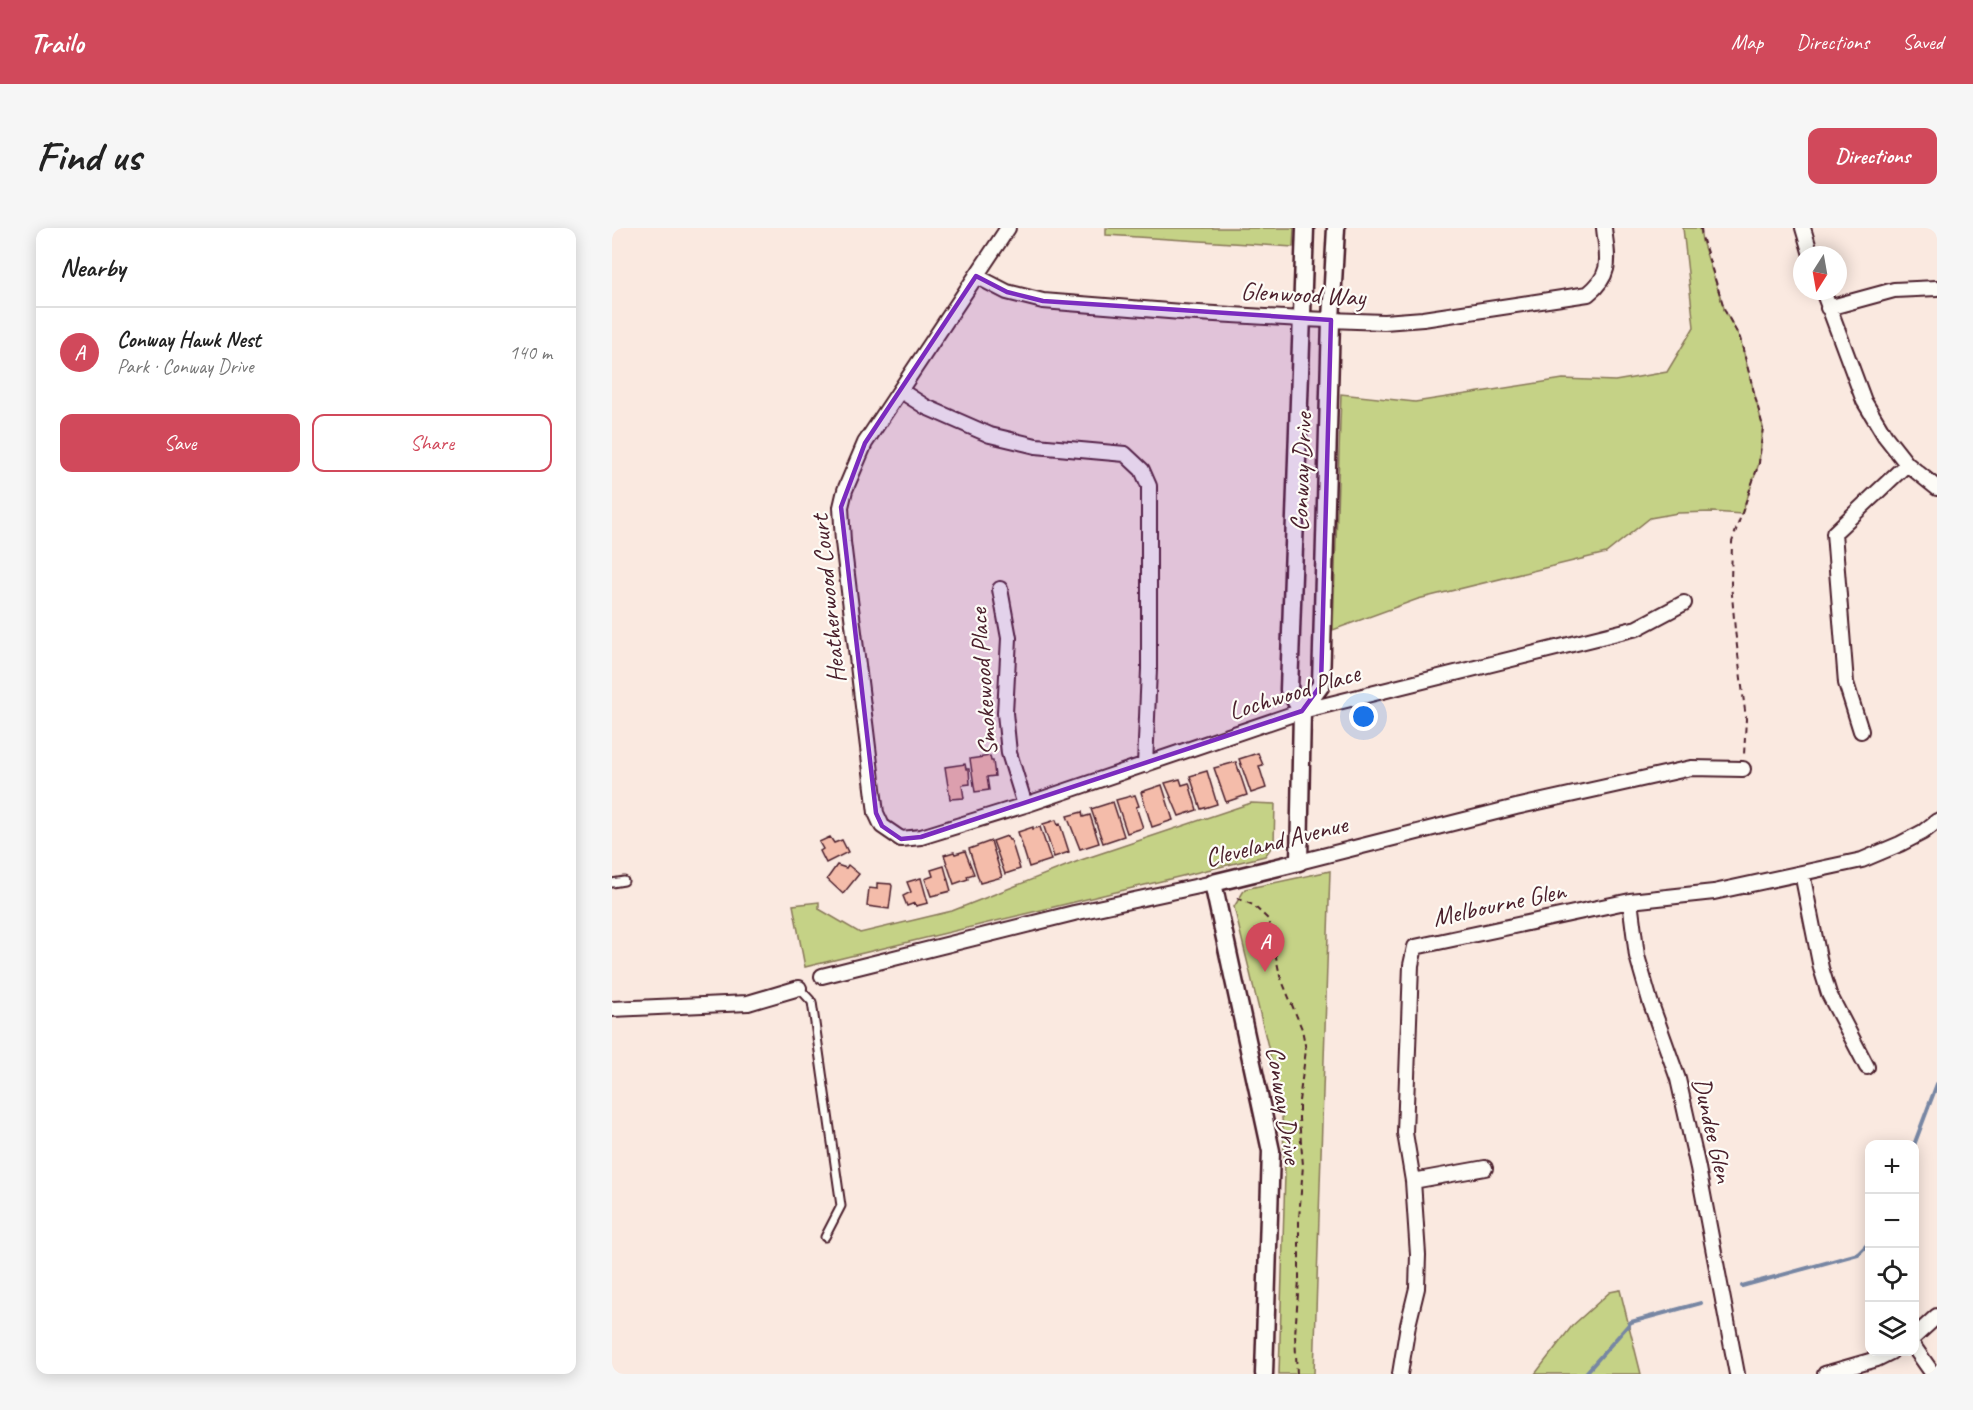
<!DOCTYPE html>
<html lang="en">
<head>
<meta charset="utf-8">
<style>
  body { margin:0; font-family:Caveat,sans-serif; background:#f6f6f6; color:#222 }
  .controls { position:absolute; right:18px; bottom:18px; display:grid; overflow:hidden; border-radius:12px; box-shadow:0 3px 15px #0003 }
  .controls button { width:54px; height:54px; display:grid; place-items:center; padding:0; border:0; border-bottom:2px solid #e0e0e0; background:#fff; color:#222; font:30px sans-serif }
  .compass { position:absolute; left:1181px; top:18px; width:54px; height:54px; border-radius:50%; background:#fff; box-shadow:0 3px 15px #0003; rotate:191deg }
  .you { position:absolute; left:752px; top:489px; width:21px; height:21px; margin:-15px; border:4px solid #fff; border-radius:50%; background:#1a73e8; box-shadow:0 0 0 9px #1a73e833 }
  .badge { display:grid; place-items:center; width:39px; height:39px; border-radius:50%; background:#d1495b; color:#fff; font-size:20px; font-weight:700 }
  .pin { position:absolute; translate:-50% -50px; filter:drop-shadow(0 2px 3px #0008) }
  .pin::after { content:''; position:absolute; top:32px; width:21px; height:18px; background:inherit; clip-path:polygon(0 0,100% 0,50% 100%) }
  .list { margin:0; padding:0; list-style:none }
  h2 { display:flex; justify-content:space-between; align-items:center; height:78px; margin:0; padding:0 24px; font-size:26px }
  h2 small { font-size:20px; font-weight:400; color:#767676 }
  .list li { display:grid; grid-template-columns:39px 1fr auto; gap:18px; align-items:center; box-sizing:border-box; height:90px; padding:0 24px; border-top:2px solid #e0e0e0 }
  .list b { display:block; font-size:22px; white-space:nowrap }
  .list p { margin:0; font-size:20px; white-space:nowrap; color:#767676 }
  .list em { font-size:20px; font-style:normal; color:#767676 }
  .actions { display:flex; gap:12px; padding:18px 24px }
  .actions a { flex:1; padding:14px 0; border:2px solid #d1495b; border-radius:12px; text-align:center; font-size:21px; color:#d1495b }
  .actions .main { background:#d1495b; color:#fff }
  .icon { flex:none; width:33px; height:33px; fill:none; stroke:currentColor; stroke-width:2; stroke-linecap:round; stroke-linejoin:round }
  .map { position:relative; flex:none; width:1325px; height:1146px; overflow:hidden; border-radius:12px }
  header { display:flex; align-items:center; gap:36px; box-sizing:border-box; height:84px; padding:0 30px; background:#d1495b; color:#fff }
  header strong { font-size:28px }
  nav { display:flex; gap:33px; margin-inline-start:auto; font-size:21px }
  .intro { display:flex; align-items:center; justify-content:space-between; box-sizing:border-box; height:144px; padding:0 36px }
  h1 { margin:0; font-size:42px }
  .button { padding:15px 27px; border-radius:12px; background:#d1495b; color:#fff; font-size:21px; font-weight:700 }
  main { display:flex; gap:36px; padding:0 36px }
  aside { flex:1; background:#fff; border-radius:12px; box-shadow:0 3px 15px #0003 }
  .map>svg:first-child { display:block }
</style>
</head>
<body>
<header>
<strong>Trailo</strong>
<nav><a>Map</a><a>Directions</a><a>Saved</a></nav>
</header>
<div class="intro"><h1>Find us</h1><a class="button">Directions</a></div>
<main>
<aside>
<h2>Nearby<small></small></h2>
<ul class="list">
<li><span class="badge">A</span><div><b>Conway Hawk Nest</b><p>Park · Conway Drive</p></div><em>140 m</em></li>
</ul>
<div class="actions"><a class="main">Save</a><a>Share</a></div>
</aside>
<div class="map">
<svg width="1325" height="1146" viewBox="0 0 1325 1146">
  <rect width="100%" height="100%" fill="#fae9e0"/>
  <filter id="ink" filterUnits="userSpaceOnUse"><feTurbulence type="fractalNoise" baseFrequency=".0167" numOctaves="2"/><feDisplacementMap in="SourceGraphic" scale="12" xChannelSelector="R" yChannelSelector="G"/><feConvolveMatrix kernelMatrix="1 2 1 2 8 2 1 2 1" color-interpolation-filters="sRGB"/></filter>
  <g filter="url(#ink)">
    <path fill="#c5d286" stroke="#887858" stroke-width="1.5" d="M 494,0 L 682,0 L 681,19 L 494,7 Z
      M 1071,0 L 1088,0 L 1090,13 L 1113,83 L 1128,110 L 1151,199 L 1147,235 L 1130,286 L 1100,284 L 1066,285 L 1038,290 L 994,325 L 806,371 L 721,402 L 729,166 L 803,174 L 951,151 L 1003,153 L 1055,144 L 1082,99 Z
      M 639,575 L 663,576 L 662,616 L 653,628 L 193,739 L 181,677 L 207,674 L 207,681 L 248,705 L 340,683 L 469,632 Z
      M 718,643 L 702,1146 L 667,1146 L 673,946 L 671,901 L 668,868 L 622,679 L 633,661 Z
      M 1008,1062 L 1029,1146 L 923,1146 L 960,1098 L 998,1064 Z"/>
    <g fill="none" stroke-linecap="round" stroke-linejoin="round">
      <path stroke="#7786a3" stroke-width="4" d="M 1302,917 L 1325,856
        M 1130,1058 L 1246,1026 L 1258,1014
        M 973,1146 L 1019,1094 L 1089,1075"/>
    </g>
    <path fill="#f4bcaa" stroke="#4a1f2b" stroke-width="1.5" d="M 646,525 L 651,537 L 647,538 L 654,560 L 639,565 L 627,531 Z
      M 378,528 L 379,533 L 381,533 L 383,548 L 375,549 L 377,562 L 363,564 L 358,531 Z
      M 624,534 L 635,567 L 614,574 L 602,540 Z
      M 353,536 L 354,541 L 357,541 L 358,556 L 350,557 L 352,570 L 338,571 L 333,539 Z
      M 595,543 L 605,576 L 589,581 L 578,548 Z
      M 568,551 L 570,557 L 577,555 L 585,582 L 567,588 L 553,555 Z
      M 550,557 L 561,592 L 540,599 L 529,564 Z
      M 523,567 L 527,578 L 524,579 L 531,600 L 515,605 L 504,572 Z
      M 501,574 L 512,608 L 491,615 L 479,581 Z
      M 470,584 L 471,589 L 478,587 L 487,615 L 468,621 L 455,588 Z
      M 444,592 L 446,597 L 448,596 L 457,624 L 442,629 L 431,596 Z
      M 421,599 L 421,601 L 428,599 L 439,632 L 417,639 L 406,604 Z
      M 395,608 L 397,612 L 399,612 L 408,641 L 393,646 L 381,613 Z
      M 218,609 L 222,615 L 230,612 L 236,624 L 214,635 L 208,623 L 211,621 L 207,614 Z
      M 379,613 L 390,649 L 368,655 L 357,621 Z
      M 353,623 L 362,646 L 355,648 L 356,651 L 342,656 L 332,627 L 342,624 L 343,626 Z
      M 225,637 L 234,640 L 236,637 L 247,646 L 231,666 L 215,651 Z
      M 332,638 L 339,663 L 319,668 L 313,651 L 321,648 L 319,642 Z
      M 309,650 L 316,675 L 304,678 L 303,675 L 295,678 L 291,668 L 299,664 L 295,654 Z
      M 265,655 L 279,656 L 280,658 L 277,681 L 255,678 L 257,660 L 265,661 Z"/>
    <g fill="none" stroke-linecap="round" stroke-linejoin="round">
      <g stroke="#4a1f2b" stroke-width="11">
        <path id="service" d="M 0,655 L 12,653
          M 187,760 L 200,774 L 229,978 L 213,1009"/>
      </g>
      <g stroke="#4a1f2b" stroke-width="18">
        <path id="minor" d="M 396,0 L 253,215 L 233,262 L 229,279 L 231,314 L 264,585 L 270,598 L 289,611 L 309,609 L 413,577 L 690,483 L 1025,400 L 1072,375
          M 1191,0 L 1199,27
          M 364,48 L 395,64 L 431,73 L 569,84 L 690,91 L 772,94 L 811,91 L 976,66 C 1002,45 995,29 992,0
          M 1211,63 L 1252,173 L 1273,208 L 1295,236 L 1325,260
          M 1216,80 L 1282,62 L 1325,60
          M 289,163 L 314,179 L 378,207 L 424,218 L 513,226 L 530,242 L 537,258 L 537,441 L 533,537
          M 388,361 L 397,410 L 393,485 L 397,525 L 413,577
          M 1249,503 L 1234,455 L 1222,305 L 1295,236
          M 687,634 L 904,579 L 1079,540 L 1131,541
          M 1190,645 L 1209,740 L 1217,766 L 1255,839
          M 1018,673 L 1025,728 L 1038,773 L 1066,851 L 1086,940 L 1125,1146
          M 210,748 L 462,685 L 601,655
          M 0,781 L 136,775 L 187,760
          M 801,953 L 873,940
          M 1302,1109 L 1325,1088
          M 1302,1119 L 1321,1146
          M 788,1146 L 796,1097 L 805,1060 L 806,1027 L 801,953 L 793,905 L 799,737 L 803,719 L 1018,673 L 1102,664 L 1250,632 L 1288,616 L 1311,604 L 1325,593
          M 1213,1146 L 1265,1131 L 1279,1124"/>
      </g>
      <g stroke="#4a1f2b" stroke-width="21">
        <path id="tertiary" d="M 690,483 L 709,457 L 719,92 L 724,0
          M 652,1146 L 659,923 L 601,655 L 687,634 L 690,483 L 677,462 L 693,0"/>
      </g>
      <path stroke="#4a1f2b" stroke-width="2" stroke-dasharray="6 4.5" stroke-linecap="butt" d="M 1089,0 L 1090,9 L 1113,83 L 1128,110 L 1151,199 L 1147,235 L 1120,314 L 1119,355 L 1123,402 L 1134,491 L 1132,527
        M 625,670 L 641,677 L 656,691 L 668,748 L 690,801 L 694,822 L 687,873 L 687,891 L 691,937 L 687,991 L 687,1052 L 683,1107 L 685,1146"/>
      <use href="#service" stroke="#fdfcf7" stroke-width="7"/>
      <use href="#minor" stroke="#fdfcf7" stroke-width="14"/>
      <use href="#tertiary" stroke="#fdfcf7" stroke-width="16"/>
    </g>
  </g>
  <path fill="#7b2cbf" fill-opacity="0.2" stroke="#7b2cbf" stroke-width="4.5" stroke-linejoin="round" d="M 364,48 L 395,64 L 431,73 L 719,92 L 709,457 L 690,483 L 309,609 L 289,611 L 270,598 L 264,585 L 229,279 L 253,215 Z"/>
  <g text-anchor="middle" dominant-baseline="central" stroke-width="4.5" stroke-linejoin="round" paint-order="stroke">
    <g font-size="26" fill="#4a1f2b" stroke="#fdfcf7">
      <text transform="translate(691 66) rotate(3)">Glenwood Way</text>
      <text transform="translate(689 244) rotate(-88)">Conway Drive</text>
      <text transform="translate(216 371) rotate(-96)">Heatherwood Court</text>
      <text transform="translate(371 454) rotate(-94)">Smokewood Place</text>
      <text transform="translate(682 464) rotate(-17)">Lochwood Place</text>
      <text transform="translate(664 613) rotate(-14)">Cleveland Avenue</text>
      <text transform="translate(887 676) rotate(-12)">Melbourne Glen</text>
      <text transform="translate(672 877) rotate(81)">Conway Drive</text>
      <text transform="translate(1101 902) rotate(77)">Dundee Glen</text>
    </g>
  </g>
</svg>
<div class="controls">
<button>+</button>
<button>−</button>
<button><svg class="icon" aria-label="locate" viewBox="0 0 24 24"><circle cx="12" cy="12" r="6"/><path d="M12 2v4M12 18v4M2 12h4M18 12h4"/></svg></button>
<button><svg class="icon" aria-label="layers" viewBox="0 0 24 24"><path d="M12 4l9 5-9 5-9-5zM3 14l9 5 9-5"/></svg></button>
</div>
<svg class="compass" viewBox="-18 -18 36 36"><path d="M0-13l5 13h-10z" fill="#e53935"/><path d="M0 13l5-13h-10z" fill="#767676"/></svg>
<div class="you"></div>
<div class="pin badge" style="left:653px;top:744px">A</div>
</div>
</main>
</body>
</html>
